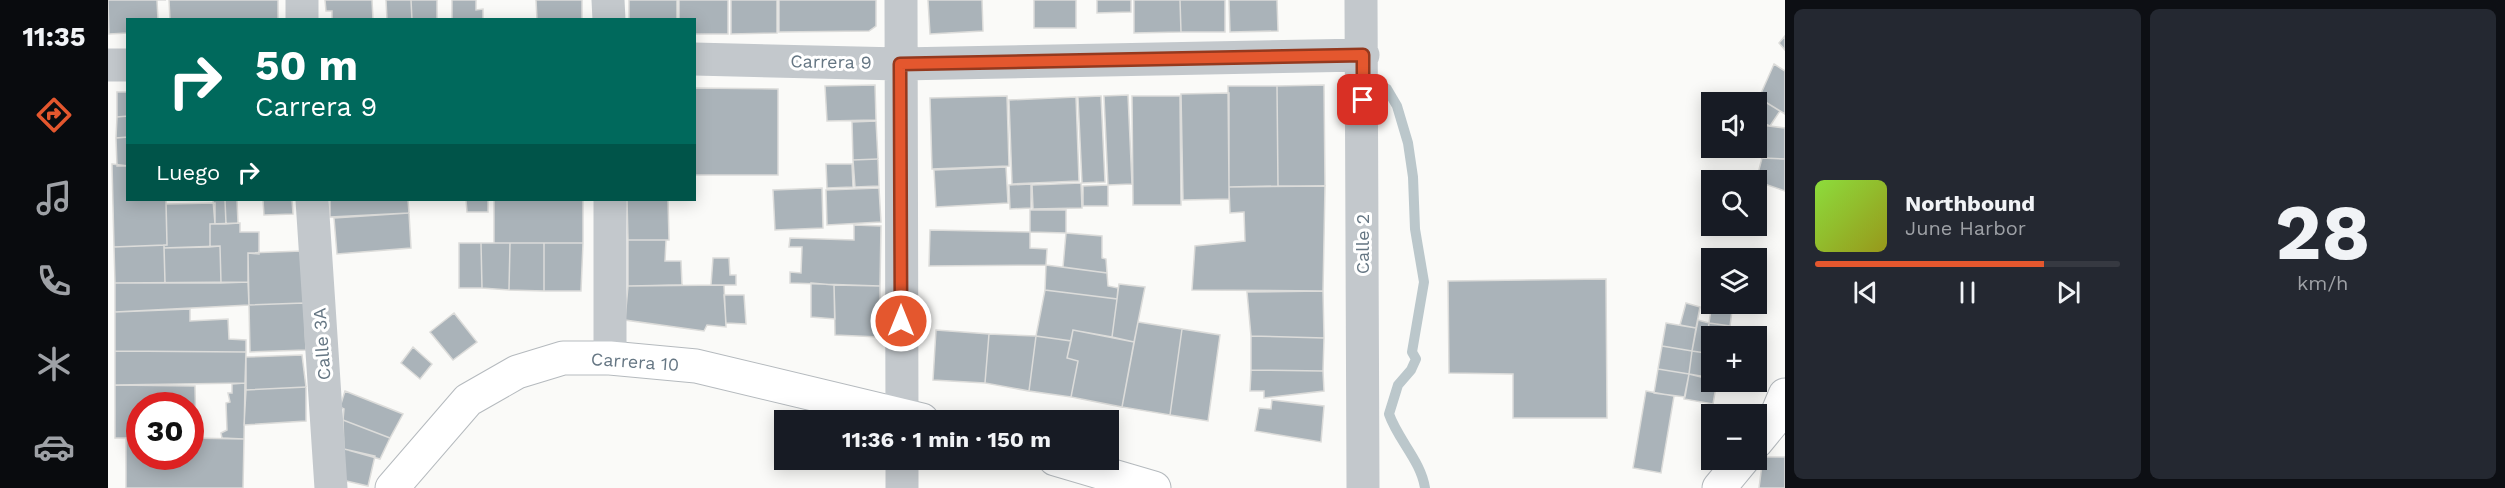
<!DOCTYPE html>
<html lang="es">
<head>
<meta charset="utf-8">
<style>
  :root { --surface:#171b24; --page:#242831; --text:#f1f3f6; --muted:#9ea1a6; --line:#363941; --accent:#e4572e }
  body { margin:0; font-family:"Work Sans",sans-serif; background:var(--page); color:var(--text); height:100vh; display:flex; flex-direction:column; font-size:22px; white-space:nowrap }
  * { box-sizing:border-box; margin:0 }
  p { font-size:20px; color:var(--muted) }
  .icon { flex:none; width:33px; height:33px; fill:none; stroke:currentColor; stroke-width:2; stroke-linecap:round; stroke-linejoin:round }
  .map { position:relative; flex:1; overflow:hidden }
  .details { display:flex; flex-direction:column; gap:9px; padding:9px; background:#0d0f14; width:720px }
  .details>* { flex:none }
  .banner { position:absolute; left:18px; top:18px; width:570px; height:183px; border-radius:0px; box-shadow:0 3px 15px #0003; background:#00695c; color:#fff; overflow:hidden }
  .tools { position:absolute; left:1593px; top:92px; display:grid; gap:12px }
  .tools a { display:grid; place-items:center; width:66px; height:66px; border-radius:0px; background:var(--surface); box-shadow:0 3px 15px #0003; font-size:30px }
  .speed { position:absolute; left:18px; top:392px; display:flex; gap:12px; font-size:30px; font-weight:700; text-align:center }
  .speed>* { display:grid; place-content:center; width:78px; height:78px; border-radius:50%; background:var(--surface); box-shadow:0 3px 15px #0003; line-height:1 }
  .speed .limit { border:9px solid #d22; background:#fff; color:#111 }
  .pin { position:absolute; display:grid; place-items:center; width:51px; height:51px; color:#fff; margin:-26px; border-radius:12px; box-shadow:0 3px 9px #0006 }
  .me { position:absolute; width:66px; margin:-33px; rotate:0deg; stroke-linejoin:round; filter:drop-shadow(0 0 4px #0008) }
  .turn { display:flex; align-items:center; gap:21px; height:126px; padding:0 30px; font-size:27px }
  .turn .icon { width:78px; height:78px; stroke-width:2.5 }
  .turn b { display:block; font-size:42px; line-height:51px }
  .then { display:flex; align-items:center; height:57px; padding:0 30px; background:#0003; gap:12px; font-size:22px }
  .details .card { flex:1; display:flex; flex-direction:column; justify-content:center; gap:9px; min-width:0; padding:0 21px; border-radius:9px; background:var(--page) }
  .details .dial { align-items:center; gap:0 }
  .dial b { font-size:78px; line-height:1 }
  .song { display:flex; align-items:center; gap:18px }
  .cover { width:72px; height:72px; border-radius:9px; background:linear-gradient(135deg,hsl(90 70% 55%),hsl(60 70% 35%)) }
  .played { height:6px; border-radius:3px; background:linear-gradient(90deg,var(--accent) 75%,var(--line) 75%) }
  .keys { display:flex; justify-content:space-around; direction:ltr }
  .details .tiles { flex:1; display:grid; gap:9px; grid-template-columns:repeat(2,1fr) }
  .trip { position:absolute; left:666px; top:410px; width:345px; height:60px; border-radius:0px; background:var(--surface); box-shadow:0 3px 15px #0003; font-weight:700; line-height:60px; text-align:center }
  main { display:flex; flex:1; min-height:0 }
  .menu { display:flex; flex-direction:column; width:108px; justify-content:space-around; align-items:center; background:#090b0e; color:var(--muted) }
  .menu .icon { width:42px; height:42px }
  .menu .selected { color:var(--accent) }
  .menu b { font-size:27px; color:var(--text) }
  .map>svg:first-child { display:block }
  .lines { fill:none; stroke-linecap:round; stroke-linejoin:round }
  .stream { stroke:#bbc7cb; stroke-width:10 }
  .building { fill:#aab3b9; stroke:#dcdcda; stroke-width:1.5 }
  .primary-casing { stroke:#b5babe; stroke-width:35 }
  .minor { stroke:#c3c8cc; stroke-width:33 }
  .primary { stroke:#fff; stroke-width:33 }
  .route-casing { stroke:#94391e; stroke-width:15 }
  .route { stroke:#e4572e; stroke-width:10 }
  .labels { text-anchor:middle; stroke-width:6; stroke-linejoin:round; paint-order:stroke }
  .street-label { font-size:18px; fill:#657683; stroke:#fff }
</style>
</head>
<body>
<main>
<nav class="menu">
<b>11:35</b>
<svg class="icon selected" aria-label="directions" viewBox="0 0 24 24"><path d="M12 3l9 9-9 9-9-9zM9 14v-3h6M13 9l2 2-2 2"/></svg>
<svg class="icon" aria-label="music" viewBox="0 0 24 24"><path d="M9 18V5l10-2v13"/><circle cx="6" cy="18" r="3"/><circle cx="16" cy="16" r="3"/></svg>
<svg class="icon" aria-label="phone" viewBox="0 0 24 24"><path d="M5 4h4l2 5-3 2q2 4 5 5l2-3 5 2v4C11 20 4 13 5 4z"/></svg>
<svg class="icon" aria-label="climate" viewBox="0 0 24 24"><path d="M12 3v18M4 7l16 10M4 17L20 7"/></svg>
<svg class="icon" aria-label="car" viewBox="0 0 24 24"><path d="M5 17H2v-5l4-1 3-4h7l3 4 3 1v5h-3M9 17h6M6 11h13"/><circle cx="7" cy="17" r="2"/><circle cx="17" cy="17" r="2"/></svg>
</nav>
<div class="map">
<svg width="1677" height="488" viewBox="0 0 1677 488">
  <rect width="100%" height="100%" fill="#fafaf8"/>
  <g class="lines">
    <path class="stream" d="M1268,83L1279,89L1289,106L1300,143L1305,177L1307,229L1316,282L1304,352L1308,359L1303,370L1290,385L1281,414C1290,440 1313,461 1317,488"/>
  </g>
  <path class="building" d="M0,0H58H49L50,20H20V33L1,34Z
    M61,0H170V20H62Z
    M217,0H264L265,20H224V11H218Z
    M278,0H303L304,20H279Z
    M303,0H329V20H304Z
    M344,0H368V10L375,9V20H344Z
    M428,0H474V20H429Z
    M521,0H569V20H521Z
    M571,0H620V34H586V20H571Z
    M623,0H669V33L623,34Z
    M671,0H768V26L761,31L671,32Z
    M820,0H874L875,31L822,34Z
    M926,0H968V28H926Z
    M989,0H1023V12L989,13Z
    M1026,0H1072L1073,32L1026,33Z
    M1072,0H1117V32H1073Z
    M1121,0H1169L1170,31L1122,32Z
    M1677,36V50L1671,43Z
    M1666,64L1677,71V114L1651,98Z
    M767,85L768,120L719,121L717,86Z
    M1216,85L1217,186H1170L1169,86Z
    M1120,86H1169L1170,186L1121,187Z
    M586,88L670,89V175H586Z
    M9,92H20V116L9,117Z
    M1121,93V199L1075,200L1073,94Z
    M1020,95L1024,184L1000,185L996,96Z
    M899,96L901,166L824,169L822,98Z
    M993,96L997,182L974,183L970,97Z
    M1024,96H1072L1073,205H1025Z
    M968,97L971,181L904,184L901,100Z
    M1651,98L1672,111L1662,126L1648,120Z
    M20,116V137L8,138L9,117Z
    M768,121L770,159L745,160L744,122Z
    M1653,125L1677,128V159L1654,158L1649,152Z
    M20,137V166H9L8,138Z
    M1654,158L1677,159V191L1648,181Z
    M770,159L771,186L747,187L745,160Z
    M4,164L20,166V200H58L59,245L6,247Z
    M718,164H744L745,187L719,188Z
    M898,167L900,203L828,207L826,170Z
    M973,183L974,208L925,209L924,185Z
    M923,184V208L902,209L901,185Z
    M1000,185V206H975V186Z
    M1217,186L1215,291L1084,290L1087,246L1137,241L1136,212L1122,213L1121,187Z
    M714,188L715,228L667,230L665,190Z
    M771,188L773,222L719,225L718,190Z
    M105,200H117L118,224H107Z
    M117,200H129L130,223L118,224Z
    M155,200H184L185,214L156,215Z
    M222,200H300L301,213L222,217Z
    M358,200H380V212H359Z
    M386,200H475V243H386Z
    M519,200H560L561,240H520Z
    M107,203V224H102V247L56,248V245H59L58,204Z
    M922,210H958V233L922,232Z
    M301,213L303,248L229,254L226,218Z
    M132,223V232H151V254L140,253V282L113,283L112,246L102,247V224Z
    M746,225L773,226L772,286L682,283V272L693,273L694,247H681L682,238L746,240Z
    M822,230L922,232V248L939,249L938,265L821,266Z
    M958,233L994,236V258L998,259L999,273L955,267Z
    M520,240H558L557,261H573L574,285L520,286Z
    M351,243H373L374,288H351Z
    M373,243H402L401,290L374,288Z
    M402,243H436V291L401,290Z
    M436,243H475L473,291H436Z
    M56,245L57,283H7L6,247Z
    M112,246L113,283H57L56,248Z
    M194,251L196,303L141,305L140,253Z
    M605,258H621L622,275H628V285H603Z
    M938,265L999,273L1000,286L1010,288L1009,299L937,290Z
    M1498,279L1499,418H1405V374L1341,373L1340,281Z
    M140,282L141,305L7,312V283Z
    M703,283L726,285L727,319L703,317Z
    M1011,284L1037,287L1026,342L1004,337Z
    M616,285L618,327L599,325L596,331L517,320L520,286Z
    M726,285L772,286V337L727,335Z
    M937,290L1009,299L1004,337L965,330L963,341L928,336Z
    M1215,291L1216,338L1143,336L1139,292Z
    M616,295H636L638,324L618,323Z
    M196,303L198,350L142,352L141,305Z
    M1578,303L1592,307L1588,328L1572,325Z
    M1604,303H1625L1622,326L1601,323Z
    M82,309V321L120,319L121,339L138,340V352L7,351V312Z
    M346,313L369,342L345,360L322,332Z
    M1590,320L1601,323L1597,353L1584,351Z
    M1030,322L1074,329L1062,415L1014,407Z
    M1558,323L1588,328L1584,351L1554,346Z
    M1601,323L1622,326L1620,336H1604V354L1597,353Z
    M1074,329L1112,335L1100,421L1062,415Z
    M828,330L881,334L877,383L825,380Z
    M965,330L1026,342L1014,407L963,397L970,361L959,358Z
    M881,334L928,336L921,391L877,383Z
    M928,336L963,341L959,358L970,361L963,397L921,391Z
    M1143,336L1216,338L1215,371L1143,370Z
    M1554,346L1584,351L1581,374L1550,369Z
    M305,347L324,364L312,379L293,363Z
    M7,351L138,352L137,383L7,385Z
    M1584,351L1604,354V378L1581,374Z
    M194,355L198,387L138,390V357Z
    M1550,369L1581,374L1577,397L1546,393Z
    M1143,370L1215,371L1216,391L1156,398V391H1142Z
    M1581,374L1609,381L1605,404L1576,399Z
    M137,383L136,439L114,438L113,433L119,430L118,403L122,402L120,393H124V384Z
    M7,385L87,386L88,438H82V405H32V438H7Z
    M198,387V421L136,425L138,390Z
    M237,391L295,414L282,438L235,420L236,409L232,407Z
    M1538,391L1566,396L1553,473L1525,468Z
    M1164,400L1216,406L1213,442L1147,431L1151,408L1163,409Z
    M235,420L282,438L272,459L236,449Z
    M18,438H32V456H82V438L136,439L135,488H18Z
    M236,449L267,456L260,486L234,480Z
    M1655,457H1677V488H1651Z"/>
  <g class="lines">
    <g class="primary-casing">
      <path id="primary" d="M1648,442L1667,419L1677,395
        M947,459L1046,488
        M284,488L360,400L409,372L455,358H502L588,366L814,420
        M1611,488L1635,459"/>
    </g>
    <path class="minor" d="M194,0V20
      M500,0L501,20
      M793,0L794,420
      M1253,0L1255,488
      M586,59L792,64L1255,55
      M0,65H20
      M204,200L223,488
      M502,200V358
      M794,459V488"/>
    <use href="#primary" class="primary"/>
  </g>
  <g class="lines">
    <g class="route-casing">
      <path id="route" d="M793,321L792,64L1255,55V100"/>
    </g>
    <use href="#route" class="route"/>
  </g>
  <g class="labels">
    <g class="street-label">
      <text transform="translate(723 62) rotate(1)" y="6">Carrera 9</text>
      <text transform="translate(1255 244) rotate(-90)" y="6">Calle 2</text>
      <text transform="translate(214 344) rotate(-94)" y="6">Calle 3A</text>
      <text transform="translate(527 362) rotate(4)" y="6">Carrera 10</text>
    </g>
  </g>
</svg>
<div class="tools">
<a><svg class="icon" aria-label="sound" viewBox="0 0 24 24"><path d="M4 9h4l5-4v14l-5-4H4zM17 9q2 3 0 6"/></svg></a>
<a><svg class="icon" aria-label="search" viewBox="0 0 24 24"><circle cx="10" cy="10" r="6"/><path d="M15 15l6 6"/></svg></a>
<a><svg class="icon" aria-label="layers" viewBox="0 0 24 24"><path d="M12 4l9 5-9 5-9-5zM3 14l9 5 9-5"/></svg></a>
<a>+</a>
<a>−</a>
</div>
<div class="speed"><div class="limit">30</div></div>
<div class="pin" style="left:1255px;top:100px;background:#d93025"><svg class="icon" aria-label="arrive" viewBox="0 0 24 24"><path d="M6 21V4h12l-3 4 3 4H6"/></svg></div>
<svg class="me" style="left:793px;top:321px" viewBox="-20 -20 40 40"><circle r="17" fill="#e4572e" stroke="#fff" stroke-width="3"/><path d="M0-11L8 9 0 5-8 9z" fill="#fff"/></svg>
<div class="trip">11:36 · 1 min · 150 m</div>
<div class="banner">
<div class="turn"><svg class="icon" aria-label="right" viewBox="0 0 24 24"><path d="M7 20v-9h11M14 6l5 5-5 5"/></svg><div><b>50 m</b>Carrera 9</div></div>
<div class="then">Luego<svg class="icon" aria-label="right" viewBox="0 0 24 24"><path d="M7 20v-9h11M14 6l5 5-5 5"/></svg></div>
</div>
</div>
<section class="details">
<div class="tiles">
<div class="card">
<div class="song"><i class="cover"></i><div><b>Northbound</b><p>June Harbor</p></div></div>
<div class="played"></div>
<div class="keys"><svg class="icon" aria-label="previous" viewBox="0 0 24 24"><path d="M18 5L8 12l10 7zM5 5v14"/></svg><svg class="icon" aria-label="pause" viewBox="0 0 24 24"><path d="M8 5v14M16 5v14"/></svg><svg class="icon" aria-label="next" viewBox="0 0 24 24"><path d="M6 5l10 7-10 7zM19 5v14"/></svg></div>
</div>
<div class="card dial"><b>28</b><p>km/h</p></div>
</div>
</section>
</main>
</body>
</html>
